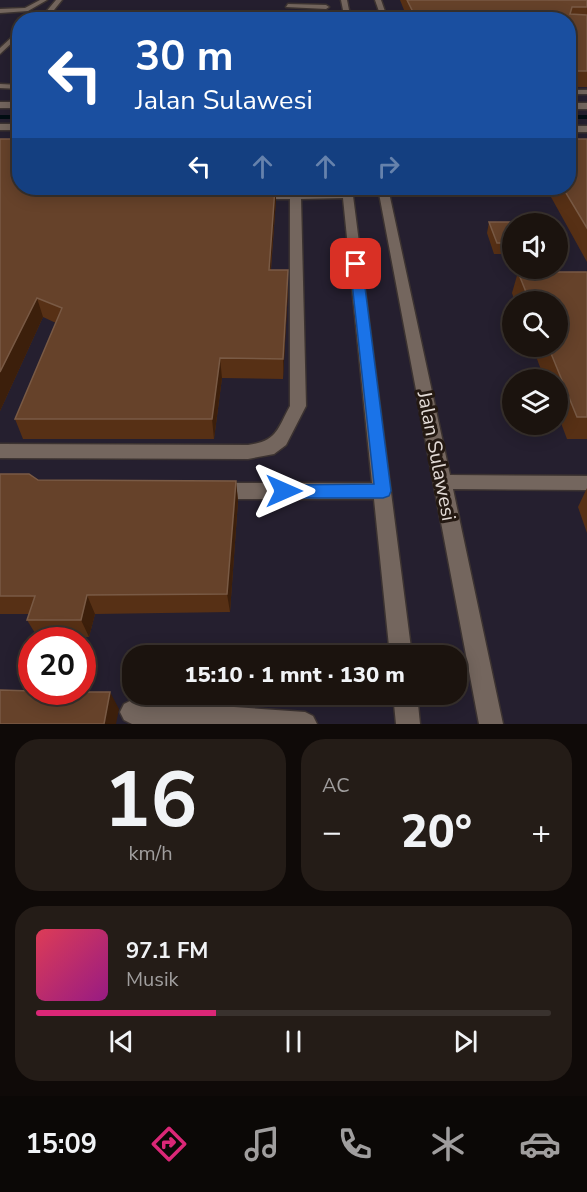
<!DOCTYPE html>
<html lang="id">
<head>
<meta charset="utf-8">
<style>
  :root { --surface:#1b130e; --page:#241c17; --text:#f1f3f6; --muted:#a09e9e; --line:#39322e; --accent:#db2777 }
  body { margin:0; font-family:"Nunito Sans",sans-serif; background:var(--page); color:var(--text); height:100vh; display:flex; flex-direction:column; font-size:22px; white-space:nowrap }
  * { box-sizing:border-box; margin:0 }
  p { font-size:20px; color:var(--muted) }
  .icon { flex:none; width:33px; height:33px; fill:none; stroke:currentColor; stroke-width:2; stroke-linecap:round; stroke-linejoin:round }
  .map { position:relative; height:724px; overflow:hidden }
  .details { display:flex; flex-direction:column; gap:15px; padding:15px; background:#0f0a08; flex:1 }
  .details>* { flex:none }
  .banner { position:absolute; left:12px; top:12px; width:564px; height:183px; border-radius:24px; box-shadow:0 3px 15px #0003,0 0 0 2px var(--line); background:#1a4fa0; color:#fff; overflow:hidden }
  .buttons { position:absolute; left:502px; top:213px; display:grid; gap:12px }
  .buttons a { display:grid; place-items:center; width:66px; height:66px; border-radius:50%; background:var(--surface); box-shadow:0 3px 15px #0003,0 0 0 2px var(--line); font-size:30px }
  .speed { position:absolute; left:18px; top:627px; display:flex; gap:12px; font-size:30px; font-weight:700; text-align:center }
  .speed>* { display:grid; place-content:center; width:78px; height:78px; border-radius:50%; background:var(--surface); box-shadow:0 3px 15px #0003,0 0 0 2px var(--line); line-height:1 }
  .speed .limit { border:9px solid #d22; background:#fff; color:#111 }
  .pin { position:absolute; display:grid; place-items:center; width:51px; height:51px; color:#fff; margin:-26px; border-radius:12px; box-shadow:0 3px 9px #0006 }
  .me { position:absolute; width:66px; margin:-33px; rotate:90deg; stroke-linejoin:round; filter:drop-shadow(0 0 4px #0008) }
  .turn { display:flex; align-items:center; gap:21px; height:126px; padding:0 24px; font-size:27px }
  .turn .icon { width:78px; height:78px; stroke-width:2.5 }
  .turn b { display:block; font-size:42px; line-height:51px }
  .lanes { display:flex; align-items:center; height:57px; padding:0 24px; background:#0003; justify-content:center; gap:30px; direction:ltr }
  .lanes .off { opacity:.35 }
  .big { font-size:45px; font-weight:800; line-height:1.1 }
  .details .tile { flex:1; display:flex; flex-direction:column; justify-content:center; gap:9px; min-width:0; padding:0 21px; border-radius:24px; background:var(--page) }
  .details .dial { align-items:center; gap:0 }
  .dial b { font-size:78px; line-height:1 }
  .song { display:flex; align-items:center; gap:18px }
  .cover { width:72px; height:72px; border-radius:9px; background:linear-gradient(135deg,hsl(350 70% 55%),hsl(310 70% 35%)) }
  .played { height:6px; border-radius:3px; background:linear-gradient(90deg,var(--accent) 35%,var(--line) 35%) }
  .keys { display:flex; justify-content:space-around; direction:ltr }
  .heat { display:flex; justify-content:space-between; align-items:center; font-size:33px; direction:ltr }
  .details .tiles { flex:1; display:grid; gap:15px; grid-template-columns:1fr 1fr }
  .tile:last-child { grid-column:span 2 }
  .trip { position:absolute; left:122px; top:645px; width:345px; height:60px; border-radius:24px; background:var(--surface); box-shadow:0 3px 15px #0003,0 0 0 2px var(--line); font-weight:800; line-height:60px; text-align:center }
  .menu { display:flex; height:96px; justify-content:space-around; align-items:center; background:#0b0806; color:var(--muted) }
  .menu .icon { width:42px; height:42px }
  .menu .selected { color:var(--accent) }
  .menu b { font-size:27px; color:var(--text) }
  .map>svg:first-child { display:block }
  .industrial { fill:#251f2f; fill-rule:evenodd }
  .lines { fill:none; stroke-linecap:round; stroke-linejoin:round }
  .stream { stroke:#020e14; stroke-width:4 }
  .minor-casing { stroke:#3c3331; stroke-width:3 }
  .minor { fill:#74665e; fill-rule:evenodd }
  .wall { fill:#573015 }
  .shaded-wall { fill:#3c1f0b }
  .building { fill:#66422a; stroke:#795a45; stroke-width:1.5 }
  .route { fill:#1a73e8; stroke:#114b97; stroke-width:1.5 }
  .labels { text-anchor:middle; stroke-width:6; stroke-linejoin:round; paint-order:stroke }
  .street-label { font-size:20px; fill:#e3dbd7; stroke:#241912 }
</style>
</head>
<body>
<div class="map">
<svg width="587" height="724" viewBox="0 0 587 724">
  <rect width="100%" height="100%" fill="#241912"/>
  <path class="industrial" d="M0,0H587V724H0ZM20,20H568V188H20ZM513,224H558V268H513ZM513,302H558V346H513ZM513,380H558V424H513ZM32,640H82V692H32ZM132,656H456V694H132Z"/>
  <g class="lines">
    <path class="stream" d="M0,117H20
      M568,117H587"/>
    <g class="minor-casing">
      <path id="minor" d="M40,0H47L28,11L0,13V9L25,8Z
        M56,0H62L46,20H39Z
        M341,0H347L351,20H345Z
        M375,0H381L388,20H382Z
        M288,4L326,5L329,7L326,9L286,7Z
        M13,36L18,37L0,54V48Z
        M0,84L20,85V89L0,88Z
        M568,90H587V94H568Z
        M0,102H20V108H0Z
        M568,103H587V109H568Z
        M0,124H20V130H0Z
        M568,126H587V132H568Z
        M290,188H300V192H342V188H352L412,656H390L374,499H218L212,496L209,491L212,486L218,483H372L343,198L301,199L306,406L286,445L274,454L248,459L0,458V444L248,445C277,441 277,430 290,406V199H258L253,196L258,193L290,192Z
        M378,188H388L450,475L587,476V490L453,489L503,724H479Z
        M393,694H417L420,724H396Z
        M132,700L305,712L313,716L317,724H132L124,720L120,712L124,704Z"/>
    </g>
    <use href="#minor" class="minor"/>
  </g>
  <path class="wall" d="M400,0H587V87H568V20H408Z
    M0,139L20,188H277V190H276V200L271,270L288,290L283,379L222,378L214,439H23L15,419L56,323L43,317L0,411Z
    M571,139H587V262L546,188H568Z
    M489,222L513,224V254H494L487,233Z
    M518,272H587V439H567L558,415V380H545L532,346H558V302H515L512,293Z
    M0,474L38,480L236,481L238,501L230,612L95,614L89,637L38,638L27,620L29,614H0Z
    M587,488V533L578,507Z"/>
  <path class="shaded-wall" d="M275,188L276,200L269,289V270Z
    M288,270V290L283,379V359Z
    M37,298L43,317L0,411V372Z
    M220,358L222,378L214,439L212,419Z
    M236,481L238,501L230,612L227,594Z
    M87,595L95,614L89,637L81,620Z
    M110,692L119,709L116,724H104Z"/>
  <path class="building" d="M407,0H587V7H572L570,14L587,15V71H568V20H417Z
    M568,135L571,139H587V228L563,188H568Z
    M0,139H20V188H275L269,270H288L283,359L220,358L212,419H15L62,308L37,298L0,372Z
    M489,222H532L533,224H513V243H497Z
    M518,272H587V417H577L548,346H558V302H530Z
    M0,474H29L38,480L236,481L227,594L87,595L81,620H27L35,596H0Z
    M0,690L32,691V692H110L104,724H0Z"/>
  <path class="route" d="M356,260L362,264L391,491L389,496L383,498H284L278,496L276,491L278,487L284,485L374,484L350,264Z"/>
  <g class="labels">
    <g class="street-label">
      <text transform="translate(437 456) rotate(79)" y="7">Jalan Sulawesi</text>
    </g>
  </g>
</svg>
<div class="buttons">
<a><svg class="icon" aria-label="sound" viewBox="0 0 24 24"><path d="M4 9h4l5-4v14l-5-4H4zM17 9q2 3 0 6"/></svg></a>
<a><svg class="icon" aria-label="search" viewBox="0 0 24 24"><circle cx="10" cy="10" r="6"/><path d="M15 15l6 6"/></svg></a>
<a><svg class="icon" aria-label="layers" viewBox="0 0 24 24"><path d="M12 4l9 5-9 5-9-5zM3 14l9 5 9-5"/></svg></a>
</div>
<div class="speed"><div class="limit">20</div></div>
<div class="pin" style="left:356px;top:264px;background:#d93025"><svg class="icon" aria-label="arrive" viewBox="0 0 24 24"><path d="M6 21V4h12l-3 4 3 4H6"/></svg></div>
<svg class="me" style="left:284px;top:491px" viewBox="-20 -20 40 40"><path d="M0-17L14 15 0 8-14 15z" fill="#1a73e8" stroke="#fff" stroke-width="4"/></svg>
<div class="trip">15:10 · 1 mnt · 130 m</div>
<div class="banner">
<div class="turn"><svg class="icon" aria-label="left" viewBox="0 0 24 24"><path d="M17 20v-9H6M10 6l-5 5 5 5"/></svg><div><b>30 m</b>Jalan Sulawesi</div></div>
<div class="lanes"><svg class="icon" aria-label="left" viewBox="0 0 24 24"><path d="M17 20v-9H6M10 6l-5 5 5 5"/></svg><svg class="icon off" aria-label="ahead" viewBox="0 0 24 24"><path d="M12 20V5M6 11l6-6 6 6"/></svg><svg class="icon off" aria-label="ahead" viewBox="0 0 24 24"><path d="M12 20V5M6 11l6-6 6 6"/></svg><svg class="icon off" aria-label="right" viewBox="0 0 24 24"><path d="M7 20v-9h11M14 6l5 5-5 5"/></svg></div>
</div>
</div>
<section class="details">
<div class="tiles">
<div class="tile dial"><b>16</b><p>km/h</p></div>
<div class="tile"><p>AC</p>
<div class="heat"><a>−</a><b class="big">20°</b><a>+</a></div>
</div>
<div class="tile">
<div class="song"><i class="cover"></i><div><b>97.1 FM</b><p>Musik</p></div></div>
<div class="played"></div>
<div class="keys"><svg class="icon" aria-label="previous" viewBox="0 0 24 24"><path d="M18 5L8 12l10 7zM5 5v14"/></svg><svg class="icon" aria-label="pause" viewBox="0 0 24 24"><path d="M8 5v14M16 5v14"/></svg><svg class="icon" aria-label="next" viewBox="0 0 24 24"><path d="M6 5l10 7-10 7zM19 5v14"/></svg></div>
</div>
</div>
</section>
<nav class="menu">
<b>15:09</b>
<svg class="icon selected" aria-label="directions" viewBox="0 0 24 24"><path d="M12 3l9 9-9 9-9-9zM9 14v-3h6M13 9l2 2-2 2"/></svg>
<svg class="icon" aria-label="music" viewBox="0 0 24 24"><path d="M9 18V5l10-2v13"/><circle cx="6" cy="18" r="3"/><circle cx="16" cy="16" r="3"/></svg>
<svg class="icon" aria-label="phone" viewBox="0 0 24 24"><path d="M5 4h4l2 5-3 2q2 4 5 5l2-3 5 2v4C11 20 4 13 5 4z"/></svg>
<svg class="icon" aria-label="climate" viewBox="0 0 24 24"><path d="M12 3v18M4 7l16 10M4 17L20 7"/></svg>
<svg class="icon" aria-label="car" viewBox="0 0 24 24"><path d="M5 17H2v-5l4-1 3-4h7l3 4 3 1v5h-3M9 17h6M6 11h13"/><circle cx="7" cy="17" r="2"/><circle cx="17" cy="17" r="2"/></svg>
</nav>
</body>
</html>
